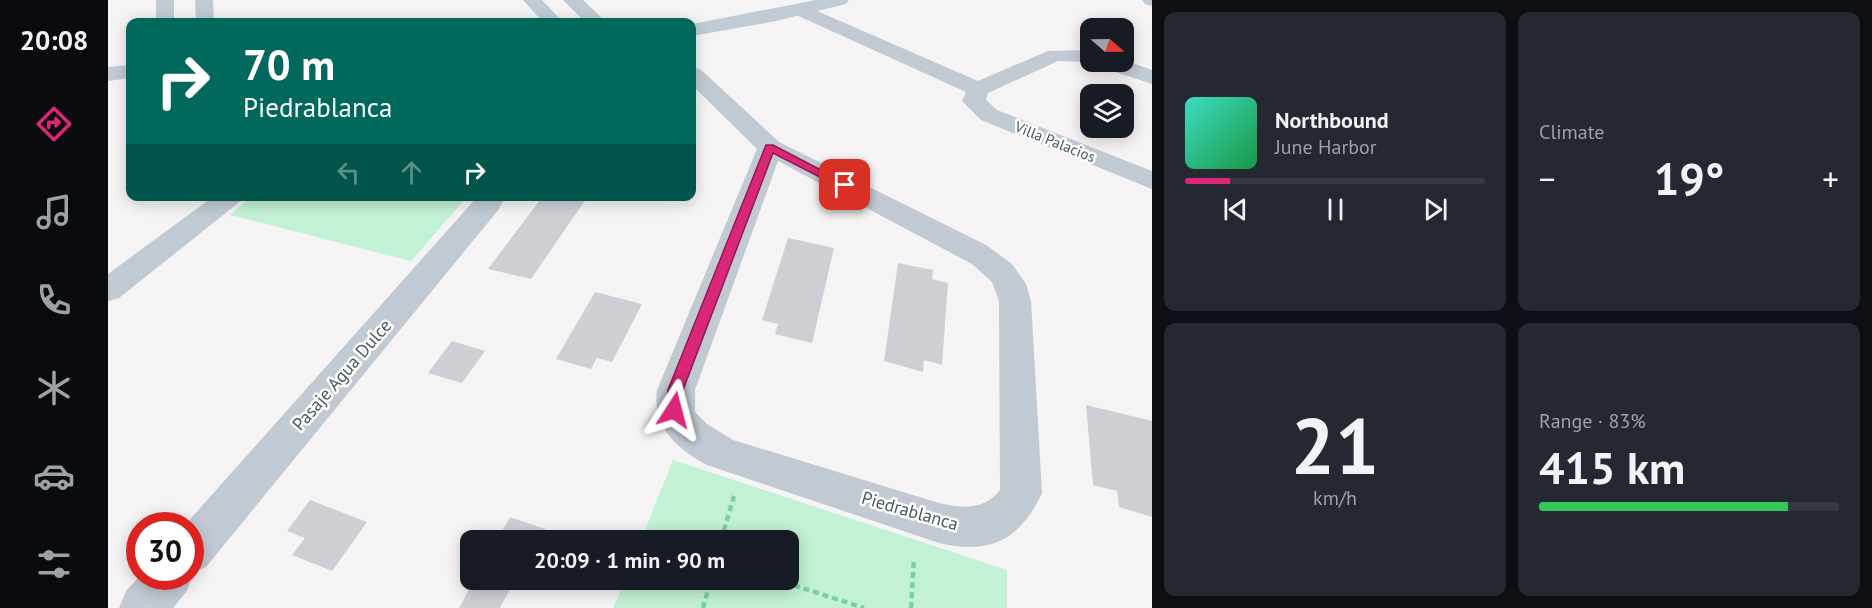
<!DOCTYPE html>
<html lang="en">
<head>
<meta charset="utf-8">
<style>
  :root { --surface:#171b24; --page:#242831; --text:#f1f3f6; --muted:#9ea1a6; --line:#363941; --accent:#db2777 }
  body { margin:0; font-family:"PT Sans",sans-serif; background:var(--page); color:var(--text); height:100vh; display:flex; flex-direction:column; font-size:22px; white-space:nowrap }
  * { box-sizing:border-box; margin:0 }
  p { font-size:20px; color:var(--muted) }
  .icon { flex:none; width:33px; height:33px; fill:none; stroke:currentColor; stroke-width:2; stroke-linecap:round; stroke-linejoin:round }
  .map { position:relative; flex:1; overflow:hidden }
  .drawer { display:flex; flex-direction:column; gap:12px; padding:12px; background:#0d0f14; width:720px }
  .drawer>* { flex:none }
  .top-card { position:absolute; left:18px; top:18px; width:570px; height:183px; border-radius:12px; box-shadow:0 3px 15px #0003; background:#00695c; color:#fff; overflow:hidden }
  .needle { width:39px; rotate:110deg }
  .tools { position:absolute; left:972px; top:18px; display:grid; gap:12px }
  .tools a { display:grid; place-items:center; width:54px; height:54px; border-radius:12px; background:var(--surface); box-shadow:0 3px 15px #0003; font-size:30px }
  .speed { position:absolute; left:18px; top:512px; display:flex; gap:12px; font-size:30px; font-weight:700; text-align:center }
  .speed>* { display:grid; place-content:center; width:78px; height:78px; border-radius:50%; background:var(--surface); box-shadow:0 3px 15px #0003; line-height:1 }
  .speed .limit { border:9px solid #d22; background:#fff; color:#111 }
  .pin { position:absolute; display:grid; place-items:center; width:51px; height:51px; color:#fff; margin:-26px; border-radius:12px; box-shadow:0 3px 9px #0006 }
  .me { position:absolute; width:66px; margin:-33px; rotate:9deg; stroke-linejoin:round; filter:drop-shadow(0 0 4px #0008) }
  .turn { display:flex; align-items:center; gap:21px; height:126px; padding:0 18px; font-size:27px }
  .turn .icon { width:78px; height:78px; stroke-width:2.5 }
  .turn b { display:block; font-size:42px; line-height:51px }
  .lanes { display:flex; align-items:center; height:57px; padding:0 18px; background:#0003; justify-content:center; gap:30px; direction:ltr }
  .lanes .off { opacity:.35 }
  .big { font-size:45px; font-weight:800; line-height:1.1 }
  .drawer .tile { flex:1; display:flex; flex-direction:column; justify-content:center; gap:9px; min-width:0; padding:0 21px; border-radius:12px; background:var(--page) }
  .drawer .dial { align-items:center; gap:0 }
  .dial b { font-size:78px; line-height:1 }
  .song { display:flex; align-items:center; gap:18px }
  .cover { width:72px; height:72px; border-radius:9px; background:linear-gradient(135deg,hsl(170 70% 55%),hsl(140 70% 35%)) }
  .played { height:6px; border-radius:3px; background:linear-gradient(90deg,var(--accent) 15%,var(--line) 15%) }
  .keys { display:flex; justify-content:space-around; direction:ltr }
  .heat { display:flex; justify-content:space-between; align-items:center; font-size:33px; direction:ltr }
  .charge { height:9px; border-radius:4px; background:linear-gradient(90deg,#34c759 83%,var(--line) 0) }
  .drawer .tiles { flex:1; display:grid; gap:12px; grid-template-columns:repeat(2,1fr) }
  .trip { position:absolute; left:352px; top:530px; width:339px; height:60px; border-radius:12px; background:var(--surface); box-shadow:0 3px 15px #0003; font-weight:800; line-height:60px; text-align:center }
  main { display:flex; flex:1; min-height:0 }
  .tab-bar { display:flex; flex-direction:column; width:108px; justify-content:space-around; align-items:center; background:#090b0e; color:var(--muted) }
  .tab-bar .icon { width:42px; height:42px }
  .tab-bar .current { color:var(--accent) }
  .tab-bar b { font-size:27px; color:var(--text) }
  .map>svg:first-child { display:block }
  .green { fill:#c3f1d5 }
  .building { fill:#cdcfd5 }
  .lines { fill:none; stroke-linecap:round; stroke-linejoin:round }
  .path { stroke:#7ad0a6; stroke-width:4.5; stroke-dasharray:6 4; stroke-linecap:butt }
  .street { fill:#c1cad2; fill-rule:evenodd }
  .secondary { fill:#c1cbd6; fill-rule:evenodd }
  .route { fill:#db2777; stroke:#8e194d; stroke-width:1.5 }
  .labels { text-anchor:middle; stroke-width:5; stroke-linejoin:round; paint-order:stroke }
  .far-street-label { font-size:15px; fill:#4a5661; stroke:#fff }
  .street-label { font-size:18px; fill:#4a5661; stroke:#fff }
</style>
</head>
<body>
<main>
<nav class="tab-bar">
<b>20:08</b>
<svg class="icon current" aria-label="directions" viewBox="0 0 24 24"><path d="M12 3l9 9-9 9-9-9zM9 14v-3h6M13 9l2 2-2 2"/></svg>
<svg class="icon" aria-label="music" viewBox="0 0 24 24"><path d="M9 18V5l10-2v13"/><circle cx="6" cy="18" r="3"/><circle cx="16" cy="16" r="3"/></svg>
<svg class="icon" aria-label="phone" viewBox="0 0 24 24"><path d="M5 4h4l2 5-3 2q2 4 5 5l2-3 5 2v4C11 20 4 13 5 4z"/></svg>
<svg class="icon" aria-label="climate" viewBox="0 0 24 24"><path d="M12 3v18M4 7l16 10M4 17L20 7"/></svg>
<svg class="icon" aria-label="car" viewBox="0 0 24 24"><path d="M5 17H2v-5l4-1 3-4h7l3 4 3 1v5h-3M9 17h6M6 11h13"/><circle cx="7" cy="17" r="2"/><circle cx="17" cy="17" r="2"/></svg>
<svg class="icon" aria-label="filters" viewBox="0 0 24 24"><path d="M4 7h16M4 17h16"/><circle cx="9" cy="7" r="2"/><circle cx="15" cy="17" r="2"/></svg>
</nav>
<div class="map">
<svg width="1044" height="608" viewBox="0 0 1044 608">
  <rect width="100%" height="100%" fill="#f5f3f3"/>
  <path class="green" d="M154,197V196L359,197L303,261L122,215L137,202Z
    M565,460L899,570V608H505L517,579H681V540H533Z"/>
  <path class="building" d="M435,196H480L423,279L380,269Z
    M680,238L726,248L704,343L667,334L670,324L654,320Z
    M790,263L825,270L824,279L840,283L834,365L816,360L815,372L776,361Z
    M487,292L534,304L504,362L489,358L483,369L448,359Z
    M344,341L377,351L354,383L320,373Z
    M978,405L1044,421V517L1011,507L1009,491L985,485Z
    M202,500L259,522L224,571L184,555L197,538L179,531Z
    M402,517L443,531L439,540H389Z
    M367,579H407L392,608H351Z"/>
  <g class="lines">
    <path class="path" d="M613,540L626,496
      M667,579L756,608
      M595,608L603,579
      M803,608L806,558"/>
    <path class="street" d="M48,0H66V22H48Z
      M87,0H105L106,22H88Z
      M415,0H434L455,22H435Z
      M455,0H475L498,22H477Z
      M693,4L870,81L940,51L982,50V62H985H982L950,61L880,93L878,100L889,110L1044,171V189L873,120L854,101L858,92L686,14L684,10Z
      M1016,60L1044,70V84L992,67L989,62Z
      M584,67L592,69L602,78L671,142L878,245L904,264L918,284L923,301L934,493C912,540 882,555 831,543L599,465C569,449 544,427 549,390L649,149L584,85ZM670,161L864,264L884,282L891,301L892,490C876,511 854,508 831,503L625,440L599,424L587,412V390Z
      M106,196H139L11,298L0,301V274Z
      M370,196H398L391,209L98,567L84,573L85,576L78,592L65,608H11L18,591L32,576H82V525H77Z"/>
    <path class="secondary" d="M708,0H741L738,4L668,21L584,36V24Z
      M1034,0H1044V6L1037,4Z
      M22,65V78L0,81V67Z"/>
  </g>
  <path class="route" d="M658,145H665L742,185L733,188L665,153L575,390L572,415H561L558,410L560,390Z"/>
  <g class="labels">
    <g class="far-street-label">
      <text transform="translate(947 142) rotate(22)" y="5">Villa Palacios</text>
    </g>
    <g class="street-label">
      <text transform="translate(234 375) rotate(-49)" y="6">Pasaje Agua Dulce</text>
      <text transform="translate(802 511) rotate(16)" y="6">Piedrablanca</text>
    </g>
  </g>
</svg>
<div class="tools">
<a><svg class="needle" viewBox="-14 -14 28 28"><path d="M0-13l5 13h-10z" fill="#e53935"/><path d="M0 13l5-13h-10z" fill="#9ea1a6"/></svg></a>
<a><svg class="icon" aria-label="layers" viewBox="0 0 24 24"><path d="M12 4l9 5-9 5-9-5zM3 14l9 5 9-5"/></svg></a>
</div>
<div class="speed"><div class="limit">30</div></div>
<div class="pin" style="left:737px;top:185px;background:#d93025"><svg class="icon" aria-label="arrive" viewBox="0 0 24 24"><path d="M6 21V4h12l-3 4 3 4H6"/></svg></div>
<svg class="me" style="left:566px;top:410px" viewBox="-20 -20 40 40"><path d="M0-17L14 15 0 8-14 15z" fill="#db2777" stroke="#fff" stroke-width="4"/></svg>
<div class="trip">20:09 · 1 min · 90 m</div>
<div class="top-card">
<div class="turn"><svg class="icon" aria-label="right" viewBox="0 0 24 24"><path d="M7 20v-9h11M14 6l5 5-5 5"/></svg><div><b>70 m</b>Piedrablanca</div></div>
<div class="lanes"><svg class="icon off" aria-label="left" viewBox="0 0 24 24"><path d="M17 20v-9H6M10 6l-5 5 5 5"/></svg><svg class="icon off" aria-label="ahead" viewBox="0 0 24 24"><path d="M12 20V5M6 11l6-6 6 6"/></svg><svg class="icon" aria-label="right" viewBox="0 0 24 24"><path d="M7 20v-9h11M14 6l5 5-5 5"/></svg></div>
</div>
</div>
<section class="drawer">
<div class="tiles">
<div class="tile">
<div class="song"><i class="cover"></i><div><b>Northbound</b><p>June Harbor</p></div></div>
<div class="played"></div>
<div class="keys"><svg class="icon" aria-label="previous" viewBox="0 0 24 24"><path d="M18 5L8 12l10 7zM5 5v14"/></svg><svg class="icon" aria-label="pause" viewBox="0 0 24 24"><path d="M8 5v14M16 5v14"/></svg><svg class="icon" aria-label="next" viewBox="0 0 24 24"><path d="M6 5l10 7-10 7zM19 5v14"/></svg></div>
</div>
<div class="tile"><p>Climate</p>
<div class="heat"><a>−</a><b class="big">19°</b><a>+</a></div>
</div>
<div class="tile dial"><b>21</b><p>km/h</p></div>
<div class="tile"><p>Range · 83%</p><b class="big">415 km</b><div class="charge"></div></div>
</div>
</section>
</main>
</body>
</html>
